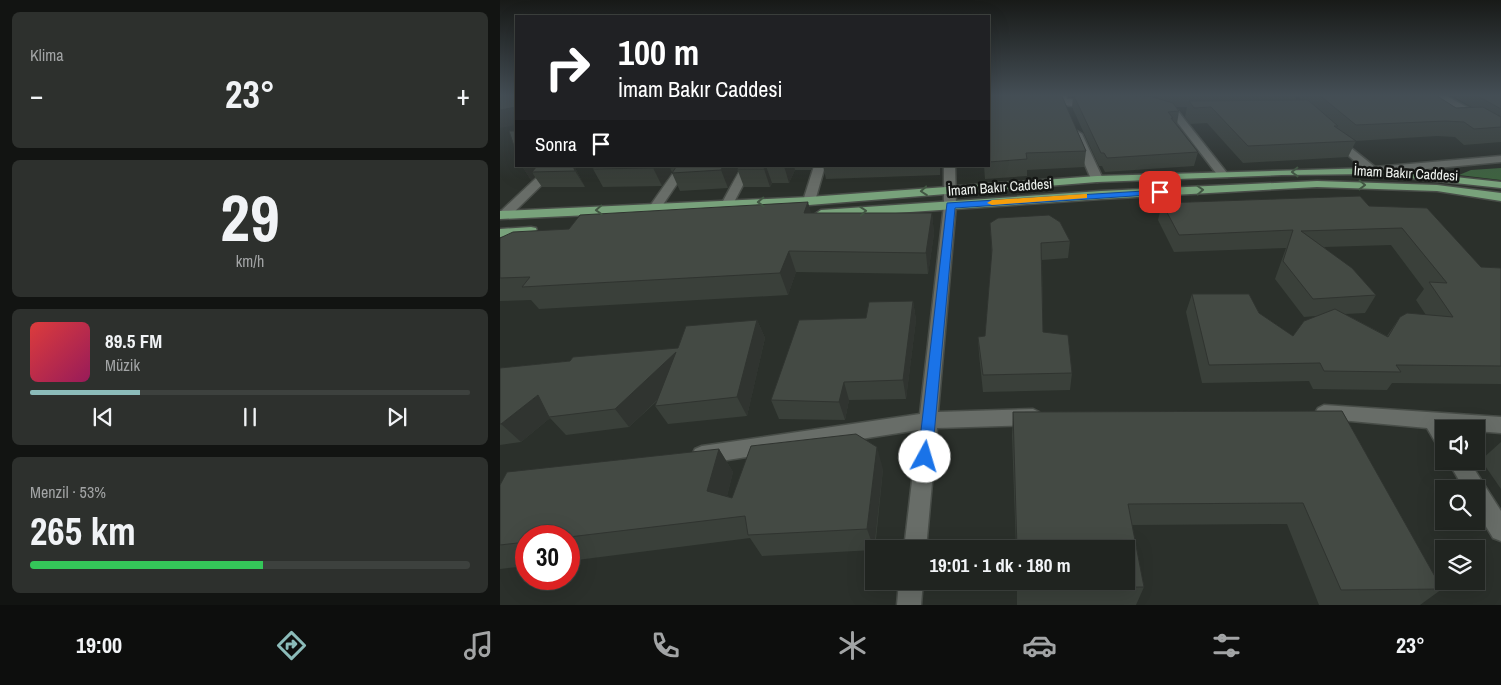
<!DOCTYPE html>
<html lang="tr">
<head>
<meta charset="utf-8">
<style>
  :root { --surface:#202420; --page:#2d302d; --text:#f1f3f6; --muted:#a2a4a5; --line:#3d413e; --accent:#8bbbb9 }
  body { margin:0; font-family:"Archivo Narrow",sans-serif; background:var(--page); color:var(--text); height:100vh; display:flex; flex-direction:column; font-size:19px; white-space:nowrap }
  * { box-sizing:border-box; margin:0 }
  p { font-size:16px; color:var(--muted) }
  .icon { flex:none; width:28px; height:28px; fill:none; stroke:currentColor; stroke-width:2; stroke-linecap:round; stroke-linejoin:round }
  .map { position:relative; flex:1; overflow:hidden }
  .sheet { display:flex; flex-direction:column; gap:12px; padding:12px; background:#121412; width:500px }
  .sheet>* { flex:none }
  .guide { position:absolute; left:15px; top:15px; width:475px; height:152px; border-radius:0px; box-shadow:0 5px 20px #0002,0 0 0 1px var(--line); background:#202124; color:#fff; overflow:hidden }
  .buttons { position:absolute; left:935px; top:420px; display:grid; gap:10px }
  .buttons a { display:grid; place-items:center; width:50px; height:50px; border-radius:0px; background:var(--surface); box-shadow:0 5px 20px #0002,0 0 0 1px var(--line); font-size:25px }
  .speed { position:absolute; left:15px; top:525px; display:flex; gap:10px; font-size:25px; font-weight:700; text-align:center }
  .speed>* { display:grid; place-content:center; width:65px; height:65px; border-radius:50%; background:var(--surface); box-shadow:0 5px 20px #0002,0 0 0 1px var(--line); line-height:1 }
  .speed .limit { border:8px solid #d22; background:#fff; color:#111 }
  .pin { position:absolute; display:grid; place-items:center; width:42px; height:42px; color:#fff; margin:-21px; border-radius:10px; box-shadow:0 2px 8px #0006 }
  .me { position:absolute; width:55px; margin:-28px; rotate:6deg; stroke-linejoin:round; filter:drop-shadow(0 0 4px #0008) }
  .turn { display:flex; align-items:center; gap:18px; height:105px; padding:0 20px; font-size:22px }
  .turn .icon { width:65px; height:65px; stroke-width:2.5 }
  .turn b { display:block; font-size:35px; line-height:42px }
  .then { display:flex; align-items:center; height:48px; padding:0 20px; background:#0003; gap:10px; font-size:19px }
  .big { font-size:38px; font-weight:800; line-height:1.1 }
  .sheet .card { flex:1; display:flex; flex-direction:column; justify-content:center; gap:8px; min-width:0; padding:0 18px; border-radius:8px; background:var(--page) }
  .sheet .dial { align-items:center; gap:0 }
  .dial b { font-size:65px; line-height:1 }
  .song { display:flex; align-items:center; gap:15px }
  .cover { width:60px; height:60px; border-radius:8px; background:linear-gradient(135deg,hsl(0 70% 55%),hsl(330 70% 35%)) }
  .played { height:5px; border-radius:2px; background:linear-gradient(90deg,var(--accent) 25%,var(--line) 25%) }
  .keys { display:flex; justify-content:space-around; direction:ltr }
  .heat { display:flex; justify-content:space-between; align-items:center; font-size:28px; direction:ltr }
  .charge { height:8px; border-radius:4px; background:linear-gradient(90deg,#34c759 53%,var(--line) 0) }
  .trip { position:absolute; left:365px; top:540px; width:270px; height:50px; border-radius:0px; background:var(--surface); box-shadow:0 5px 20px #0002,0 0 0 1px var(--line); font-weight:800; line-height:50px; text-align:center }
  .tab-bar { display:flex; height:80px; justify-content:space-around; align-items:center; background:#0d0e0d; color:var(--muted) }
  .tab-bar .icon { width:35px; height:35px }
  .tab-bar .selected { color:var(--accent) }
  .tab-bar b { font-size:22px; color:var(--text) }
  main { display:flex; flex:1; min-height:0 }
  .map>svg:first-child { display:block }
  .green { fill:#3e6240 }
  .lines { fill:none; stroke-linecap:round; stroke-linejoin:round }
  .minor-casing { stroke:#484d48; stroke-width:3 }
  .major-casing { stroke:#484d48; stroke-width:3 }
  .minor { fill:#686d68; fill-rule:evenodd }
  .major { fill:#78a27b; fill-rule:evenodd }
  .wall { fill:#3a403a; fill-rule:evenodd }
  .shaded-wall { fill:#303430 }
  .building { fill:#444a44; stroke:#303430 }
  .oneway { stroke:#425643 }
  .route { fill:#1a73e8; stroke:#114b97 }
  .slow { fill:#f59e0b }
  .labels { text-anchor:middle; stroke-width:5; stroke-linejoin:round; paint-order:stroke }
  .street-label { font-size:14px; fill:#eff3ef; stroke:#151715 }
</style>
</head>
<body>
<main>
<section class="sheet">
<div class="card"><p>Klima</p>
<div class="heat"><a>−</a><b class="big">23°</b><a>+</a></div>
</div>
<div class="card dial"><b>29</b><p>km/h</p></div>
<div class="card">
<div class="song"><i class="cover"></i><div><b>89.5 FM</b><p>Müzik</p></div></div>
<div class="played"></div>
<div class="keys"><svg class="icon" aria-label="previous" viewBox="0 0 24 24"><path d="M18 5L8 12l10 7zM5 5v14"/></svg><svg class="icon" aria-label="pause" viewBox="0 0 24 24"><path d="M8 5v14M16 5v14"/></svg><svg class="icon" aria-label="next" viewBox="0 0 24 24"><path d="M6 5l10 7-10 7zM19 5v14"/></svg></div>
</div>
<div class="card"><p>Menzil · 53%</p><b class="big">265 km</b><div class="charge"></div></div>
</section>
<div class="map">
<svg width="1001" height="605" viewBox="0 0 1001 605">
  <rect width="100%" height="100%" fill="#2b302b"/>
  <path class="green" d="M1001,168V180L959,175L971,170Z"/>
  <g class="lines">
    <g class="minor-casing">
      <path id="minor" d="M558,94H566L567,99L591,100L596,103C589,108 565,107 558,102Z
        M932,94H943L1001,126V133Z
        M671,110H677L727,173V177H719L671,114Z
        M577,131L582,134L603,179L601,181L597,182L591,179L572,134Z
        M836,136L875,167L1001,156V162L872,174L868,173L832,141L831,139Z
        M49,166H61L8,218H0V212Z
        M178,166H189L160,209H152L150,206Z
        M242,166H253L232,206H224L222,203Z
        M314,166H325L315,201L309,205L303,201Z
        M444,166H455L456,205L438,412L533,409L539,412L542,417L539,422L533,425L437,428L426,549H404L418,430L202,464L195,461L192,455L195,449L202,446L420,414L444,205Z
        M824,405L1001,417V433L976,431V429H944V447L937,445L927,428L818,418L815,413L818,408Z
        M948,461H969L1001,511V541L993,538L976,510V489H964Z
        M399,581H423L421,605H397Z"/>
    </g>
    <g class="major-casing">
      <path id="major" d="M872,168L1001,182V188L872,174L782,175L597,182L309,205L0,219V211L309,197L597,176Z
        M817,181L937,185L1001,193V201L937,191L817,187L601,199L321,218L315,214L321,210L601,191Z
        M31,227L36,228L37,231L36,234L0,237V229Z"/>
    </g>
    <use href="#minor" class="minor"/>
    <use href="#major" class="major"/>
  </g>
  <path class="wall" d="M489,94H561L586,151L584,167L527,170V176L485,179L484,166H489Z
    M567,94H934L956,108L972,107L956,98L958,94H1001V142L964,145L955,137L937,136L855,141H856L848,157L743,163L707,123L690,124L685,117L687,107H676L679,111L677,124L698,152L694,166L605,172L602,166H599L572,107L573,97H569ZM797,95L803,101H795Z
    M22,166H74L85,187H42L35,177L31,180Z
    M93,166H313L311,170H295L289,183H272L270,187H244L238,171L228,188L180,191L172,173V172L162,186L103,187L93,169Z
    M323,166H440V175L326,179Z
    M662,203L869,206L981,267L1001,268V384L892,383L887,390L813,389L809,381L702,383L686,312L692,294L759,313L793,336L816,316L804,317L775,279L786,248L674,252L658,220ZM891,245L924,289L916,300L926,315L900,317L887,336L845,314L865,313L876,295L824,247Z
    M311,213H432L434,234L428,274L296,272L288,295L39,309L31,300L0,301V238Z
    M490,223L570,241L568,258L542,260L543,332L572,373L570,390L483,392L479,354L478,337L485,336L492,257Z
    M413,301L416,320L406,399L349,400L345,420L279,419L271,400L366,318Z
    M257,320L265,338L247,416L168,424L155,406L157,401L129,427L66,435L50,418L21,442L0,445V368L70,361L178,348Z
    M842,411L942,589L920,605H819L787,524L632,525L644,587L636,605H517V581H626V549H516L512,436L513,412Z
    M1001,442V489L981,460Z
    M219,449L233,472L227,496L232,498L383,469L375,549H374V550L262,556L250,538L69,561V536H26V566L0,569V485Z"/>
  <path class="shaded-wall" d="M16,107V125L0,128V110Z
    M22,166H46L32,172L35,177L31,180Z
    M73,166H74L85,187L75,171Z
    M154,166H176L170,168L172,172L162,186L153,168Z
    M223,166H241L237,169L238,171L228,188L221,170Z
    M266,166L272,183L270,187L264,169Z
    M284,166H294L295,170L289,183Z
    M308,202L314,223L304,213Z
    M432,213L434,234L428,274L426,253Z
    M289,251L296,272L288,295L280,273Z
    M413,301L416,320L406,399L403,380Z
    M257,320L265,338L247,416L237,397Z
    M176,352L187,371L129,427L115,409Z
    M344,382L349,400L345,420L339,402Z
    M38,395L50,418L21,442L1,424Z
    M377,447L383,469L374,549L367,529Z
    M219,449L233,472L223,512L207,491Z"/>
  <path class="building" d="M0,94H16V107L0,110Z
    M489,94V95L561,94L586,151L526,153L527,159L489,162Z
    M573,94L650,96L673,103L679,111L668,112L673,118H671L698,152L607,158L604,153H601Z
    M818,94H934L956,108L983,107L1001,117V127L974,129L964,122L945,121L856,125Z
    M974,94H1001V109Z
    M808,100L838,126H834L856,141L748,146L711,107L694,108L689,101Z
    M9,131H16V152Z
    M37,166H73L75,171L32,172Z
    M93,166H154L153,168L93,169Z
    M171,166H223L221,170L172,173L176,167L170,168Z
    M239,166H266L264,169H237Z
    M860,196L869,206L927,208L981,267L1001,268V366L896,365L901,372L824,371L820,363L709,365L692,294H749L759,313L793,336L804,321L835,309L888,337L900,317L907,313L953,317L929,282L947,283L902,228L801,231L852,268L876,295L813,299L783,261L793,230L679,235L662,203Z
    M308,202L304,213H432L426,253L289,251L280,273L22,287L30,277L0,278V238L13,232L69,229L80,215Z
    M549,215L560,222L570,241L541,243L543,332L568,335L572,373L483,375L478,337L485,336L492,250L490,223L498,218Z
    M413,301L403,380L344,382L339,402L271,400L299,320L366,318L369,302Z
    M257,320L237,397L155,406L176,352L115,409L49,417L38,395L1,424H0V368L70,361L73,357L178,348L186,326Z
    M842,411L942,589L841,590L803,503L628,504L644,587L518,588V581H626V549H517L513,412Z
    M356,434L377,447L367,529L248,535L245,516L69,537V536H26V542L0,545V485L7,472L219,449L207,491L232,498L251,446Z"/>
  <defs><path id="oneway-chevron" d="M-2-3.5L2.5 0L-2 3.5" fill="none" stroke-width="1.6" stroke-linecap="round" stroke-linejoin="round" transform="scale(1.25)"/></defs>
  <g class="oneway">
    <use href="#oneway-chevron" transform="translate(795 172) rotate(179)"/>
    <use href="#oneway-chevron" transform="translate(862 185) rotate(1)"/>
    <use href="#oneway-chevron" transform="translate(700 190) rotate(-3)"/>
    <use href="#oneway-chevron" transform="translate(424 191) rotate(175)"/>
    <use href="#oneway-chevron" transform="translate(261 202) rotate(178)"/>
    <use href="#oneway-chevron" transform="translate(99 210) rotate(177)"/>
    <use href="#oneway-chevron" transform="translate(363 211) rotate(-4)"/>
  </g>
  <linearGradient id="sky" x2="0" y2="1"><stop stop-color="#181a18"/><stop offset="0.53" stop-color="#444e55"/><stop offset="1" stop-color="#444e55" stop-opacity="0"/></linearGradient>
  <rect width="1001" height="179" fill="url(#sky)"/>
  <path class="route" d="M660,190H663V194L455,208L432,457L430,461L425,463L420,461L418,457L447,203Z"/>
  <path class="slow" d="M584,194H587V198L492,205L487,203L492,200Z"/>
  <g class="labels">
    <g class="street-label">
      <text transform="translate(906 173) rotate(3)" y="5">İmam Bakır Caddesi</text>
      <text transform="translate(500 187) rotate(-4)" y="5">İmam Bakır Caddesi</text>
    </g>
  </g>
</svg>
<div class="buttons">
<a><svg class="icon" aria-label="sound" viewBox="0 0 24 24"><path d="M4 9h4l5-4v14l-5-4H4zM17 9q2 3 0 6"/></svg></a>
<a><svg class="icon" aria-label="search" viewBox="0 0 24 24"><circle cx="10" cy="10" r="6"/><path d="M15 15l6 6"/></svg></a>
<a><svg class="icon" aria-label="layers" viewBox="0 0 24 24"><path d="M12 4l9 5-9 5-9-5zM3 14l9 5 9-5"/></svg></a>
</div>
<div class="speed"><div class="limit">30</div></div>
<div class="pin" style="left:660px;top:192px;background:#d93025"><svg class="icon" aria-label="arrive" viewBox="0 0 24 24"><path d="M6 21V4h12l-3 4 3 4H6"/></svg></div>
<svg class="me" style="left:425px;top:457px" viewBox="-20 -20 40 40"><circle r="19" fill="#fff"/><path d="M0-13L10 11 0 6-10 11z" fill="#1a73e8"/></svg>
<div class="trip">19:01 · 1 dk · 180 m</div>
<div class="guide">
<div class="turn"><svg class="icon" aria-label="right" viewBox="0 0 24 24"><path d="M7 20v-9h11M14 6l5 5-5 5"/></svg><div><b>100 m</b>İmam Bakır Caddesi</div></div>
<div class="then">Sonra<svg class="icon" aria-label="arrive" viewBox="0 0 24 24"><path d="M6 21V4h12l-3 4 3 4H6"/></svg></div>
</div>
</div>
</main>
<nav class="tab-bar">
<b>19:00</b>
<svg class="icon selected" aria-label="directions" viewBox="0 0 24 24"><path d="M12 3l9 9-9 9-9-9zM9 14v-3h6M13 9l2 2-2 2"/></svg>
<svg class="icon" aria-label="music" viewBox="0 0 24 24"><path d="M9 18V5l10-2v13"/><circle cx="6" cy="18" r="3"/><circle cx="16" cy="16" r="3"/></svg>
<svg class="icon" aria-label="phone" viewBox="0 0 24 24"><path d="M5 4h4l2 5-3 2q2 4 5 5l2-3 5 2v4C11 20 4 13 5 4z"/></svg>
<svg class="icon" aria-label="climate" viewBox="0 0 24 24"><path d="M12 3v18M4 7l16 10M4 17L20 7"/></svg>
<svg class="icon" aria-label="car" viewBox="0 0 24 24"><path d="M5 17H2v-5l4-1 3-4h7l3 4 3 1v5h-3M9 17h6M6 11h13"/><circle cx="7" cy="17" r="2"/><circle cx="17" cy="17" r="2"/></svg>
<svg class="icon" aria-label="filters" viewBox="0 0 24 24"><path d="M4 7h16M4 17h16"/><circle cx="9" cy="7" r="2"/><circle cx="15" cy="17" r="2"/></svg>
<b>23°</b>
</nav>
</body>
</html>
